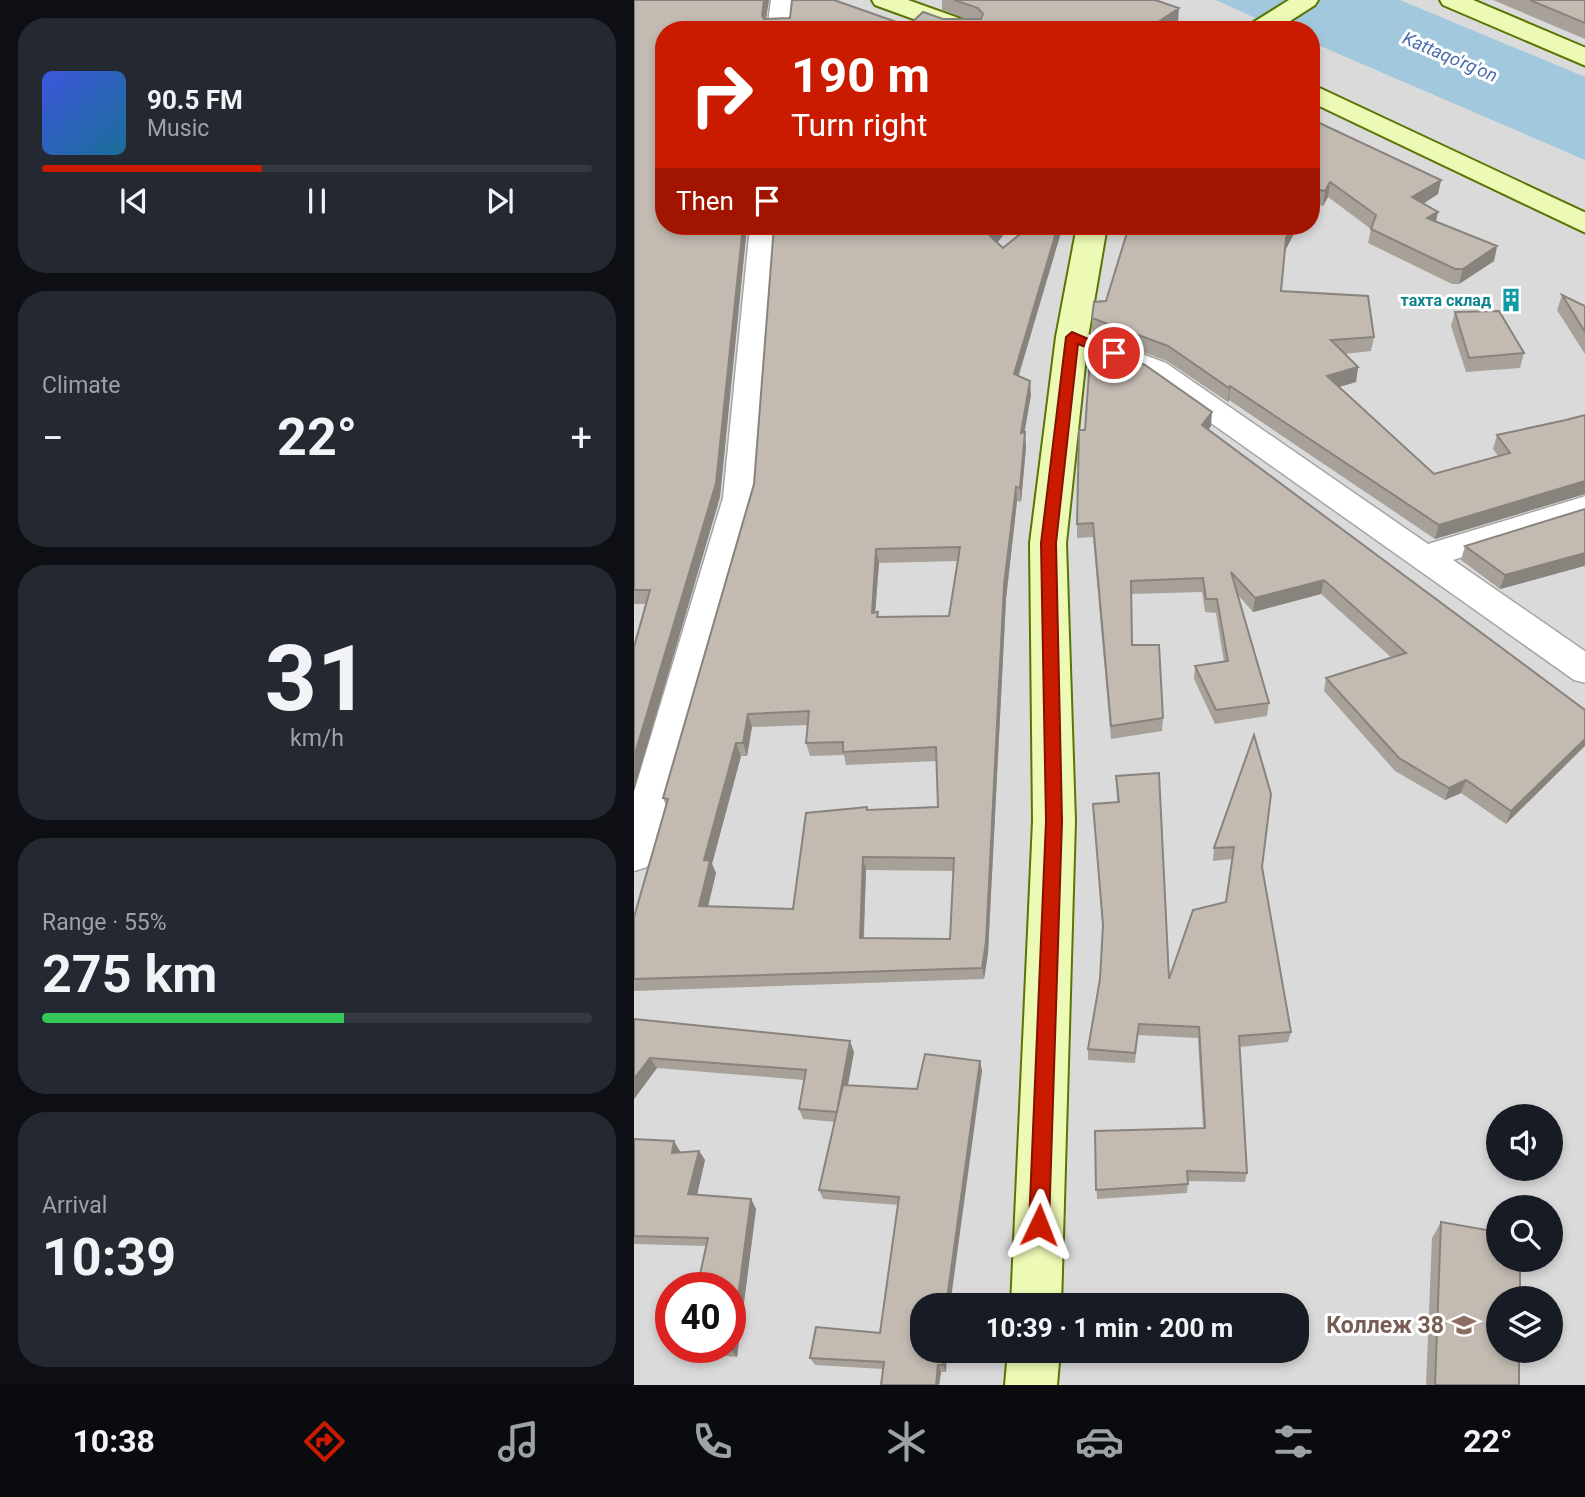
<!DOCTYPE html>
<html lang="en">
<head>
<meta charset="utf-8">
<style>
  :root { --surface:#171b24; --page:#242831; --text:#f1f3f6; --muted:#9ea1a6; --line:#363941; --accent:#ca1b00 }
  body { margin:0; font-family:Roboto,sans-serif; background:var(--page); color:var(--text); height:100vh; display:flex; flex-direction:column; font-size:26px; white-space:nowrap }
  * { box-sizing:border-box; margin:0 }
  p { font-size:23px; color:var(--muted) }
  .icon { flex:none; width:38px; height:38px; fill:none; stroke:currentColor; stroke-width:2; stroke-linecap:round; stroke-linejoin:round }
  .map { position:relative; flex:1; overflow:hidden }
  .side { display:flex; flex-direction:column; gap:18px; padding:18px; background:#0d0f14; width:634px }
  .side>* { flex:none }
  .banner { position:absolute; left:21px; top:21px; width:665px; height:214px; border-radius:28px; box-shadow:0 4px 10px #0003; background:#ca1b00; color:#fff; overflow:hidden }
  .fabs { position:absolute; left:852px; top:1104px; display:grid; gap:14px }
  .fabs a { display:grid; place-items:center; width:77px; height:77px; border-radius:50%; background:var(--surface); box-shadow:0 4px 10px #0003; font-size:35px }
  .speed { position:absolute; left:21px; top:1272px; display:flex; gap:14px; font-size:35px; font-weight:700; text-align:center }
  .speed>* { display:grid; place-content:center; width:91px; height:91px; border-radius:50%; background:var(--surface); box-shadow:0 4px 10px #0003; line-height:1 }
  .speed .limit { border:10px solid #d22; background:#fff; color:#111 }
  .pin { position:absolute; display:grid; place-items:center; width:60px; height:60px; color:#fff; margin:-30px; border:4px solid #fff; border-radius:50%; box-shadow:0 2px 7px #0007 }
  .me { position:absolute; width:77px; margin:-38px; rotate:2deg; stroke-linejoin:round; filter:drop-shadow(0 0 5px #0008) }
  .turn { display:flex; align-items:center; gap:24px; height:147px; padding:0 21px; font-size:32px }
  .turn .icon { width:91px; height:91px; stroke-width:2.5 }
  .turn b { display:block; font-size:49px; line-height:60px }
  .then { display:flex; align-items:center; height:66px; padding:0 21px; background:#0003; gap:14px; font-size:26px }
  .big { font-size:52px; font-weight:700; line-height:1.1 }
  .side .tile { flex:1; display:flex; flex-direction:column; justify-content:center; gap:10px; min-width:0; padding:0 24px; border-radius:28px; background:var(--page) }
  .side .dial { align-items:center; gap:0 }
  .dial b { font-size:91px; line-height:1 }
  .song { display:flex; align-items:center; gap:21px }
  .cover { width:84px; height:84px; border-radius:10px; background:linear-gradient(135deg,hsl(230 70% 55%),hsl(200 70% 35%)) }
  .played { height:7px; border-radius:4px; background:linear-gradient(90deg,var(--accent) 40%,var(--line) 40%) }
  .keys { display:flex; justify-content:space-around; direction:ltr }
  .heat { display:flex; justify-content:space-between; align-items:center; font-size:38px; direction:ltr }
  .charge { height:10px; border-radius:5px; background:linear-gradient(90deg,#34c759 55%,var(--line) 0) }
  .trip { position:absolute; left:276px; top:1293px; width:399px; height:70px; border-radius:28px; background:var(--surface); box-shadow:0 4px 10px #0003; font-weight:700; line-height:70px; text-align:center }
  .tab-bar { display:flex; height:112px; justify-content:space-around; align-items:center; background:#090b0e; color:var(--muted) }
  .tab-bar .icon { width:49px; height:49px }
  .tab-bar .on { color:var(--accent) }
  .tab-bar b { font-size:32px; color:var(--text) }
  main { display:flex; flex:1; min-height:0 }
  .map>svg:first-child { display:block }
  .residential { fill:#dbdada; fill-rule:evenodd }
  .water { fill:#a2c8dd }
  .lines { fill:none; stroke-linecap:round; stroke-linejoin:round }
  .street-casing { stroke:#a4a4a4; stroke-width:3 }
  .secondary-casing { stroke:#597503; stroke-width:4 }
  .street { fill:#fff; fill-rule:evenodd }
  .secondary { fill:#edfab5; fill-rule:evenodd }
  .wall { fill:#a8a199; fill-rule:evenodd }
  .shaded-wall { fill:#88837d }
  .building { fill:#c3bbb2; stroke:#88837d; stroke-width:2; fill-rule:evenodd }
  .route { fill:#ca1b00; stroke:#831200; stroke-width:2 }
  .labels { text-anchor:middle; stroke-width:6; stroke-linejoin:round; paint-order:stroke }
  .far-culture-label { font-size:16px; font-weight:bold; fill:#0d838f; stroke:#fff; text-anchor:end }
  .far-water-label { font-size:18px; font-style:italic; fill:#486dae; stroke:#fff }
  .near-education-label { font-size:23px; font-weight:bold; fill:#785e54; stroke:#fff; text-anchor:end }
</style>
</head>
<body>
<main>
<section class="side">
<div class="tile">
<div class="song"><i class="cover"></i><div><b>90.5 FM</b><p>Music</p></div></div>
<div class="played"></div>
<div class="keys"><svg class="icon" aria-label="previous" viewBox="0 0 24 24"><path d="M18 5L8 12l10 7zM5 5v14"/></svg><svg class="icon" aria-label="pause" viewBox="0 0 24 24"><path d="M8 5v14M16 5v14"/></svg><svg class="icon" aria-label="next" viewBox="0 0 24 24"><path d="M6 5l10 7-10 7zM19 5v14"/></svg></div>
</div>
<div class="tile"><p>Climate</p>
<div class="heat"><a>−</a><b class="big">22°</b><a>+</a></div>
</div>
<div class="tile dial"><b>31</b><p>km/h</p></div>
<div class="tile"><p>Range · 55%</p><b class="big">275 km</b><div class="charge"></div></div>
<div class="tile"><p>Arrival</p><b class="big">10:39</b></div>
</section>
<div class="map">
<svg width="952" height="1385" viewBox="0 0 952 1385">
  <rect width="100%" height="100%" fill="#eeece2"/>
  <path class="residential" d="M0,0H951V1385H0ZM30,30H677V226H30ZM864,1116H917V1169H864ZM864,1208H917V1260H864ZM37,1288H96V1348H37ZM864,1298H917V1351H864ZM289,1306H663V1351H289Z"/>
  <path class="water" d="M582,0H766L951,77V160L677,42V30H647Z"/>
  <g class="lines">
    <g class="street-casing">
      <path id="street" d="M137,0H159L157,30H133Z
        M116,226H142L121,498L19,855L13,867L0,871V792L89,498Z
        M438,328L532,363L794,544L952,496V519L819,560L952,652V683L940,680L512,377L428,344L424,337L428,330Z"/>
    </g>
    <g class="secondary-casing">
      <path id="secondary" d="M238,0H274L344,25L348,30H310L241,5Z
        M655,0H684L681,5L642,30H611L615,25Z
        M806,0H839L952,48V66L809,5Z
        M677,84L952,213V233L677,102Z
        M443,226H473L454,337L432,543L441,821L427,1306H377L399,821L396,543L422,337Z
        M374,1351H426L423,1385H371Z"/>
    </g>
    <use href="#street" class="street"/>
    <use href="#secondary" class="secondary"/>
  </g>
  <path class="wall" d="M0,0H135L132,18L274,26L309,19H334L308,10V0H521L544,23L533,30H30V226H113L86,497L0,790V647L12,604H0Z
    M859,0H951V39Z
    M677,119L807,180L804,194L789,204L802,222L863,246L860,261L825,284H818L734,243L737,229L694,197L689,206L677,203Z
    M140,226H377L363,243L385,376L397,395L390,432L392,447L387,502L383,501L372,599L354,953L350,979L0,991V917L32,805L29,798L120,484ZM324,561L315,616L245,617L241,613L245,563ZM174,725L172,743L176,756L210,755L212,765L303,761L304,807L234,810L159,909L74,907L82,873L78,864L107,756H113L118,727ZM232,870L319,871L316,939L230,938Z
    M493,226H664L650,252L647,291L740,337L737,351L710,354L724,367L722,382L705,387L800,474L864,456L859,449L863,435L932,420L951,415V494L801,539L595,400L594,402L533,361L458,333V318L472,301L492,236Z
    M928,295L951,306V354L923,310Z
    M821,312L890,353L886,368L832,372L817,326Z
    M577,426L574,430L951,710L872,824L827,793L811,800L761,771L690,691L692,678L758,658L687,594L619,612L603,594L635,703L633,716L581,724L560,679L561,666L590,662L582,613L571,612L568,592L497,594L498,645L529,718L528,731L477,739L459,537L443,538V524Z
    M951,509V568L950,566L866,589L827,560L831,546Z
    M620,735L628,867L657,1032L654,1042L606,1047L613,1173L611,1182L554,1181L553,1193L463,1199L461,1131L569,1128L564,1038L504,1035L501,1063L454,1060V1049L466,979L469,932L459,804L483,802L482,776L535,979L592,902L598,859L579,861L580,848Z
    M0,1019L220,1052L214,1085L283,1089L346,1061L348,1071L289,1351H313L312,1372H307L305,1385H247L249,1369L181,1365L176,1358L246,1333L264,1205L189,1199L185,1190L201,1122L169,1119L165,1109L170,1080L23,1068L0,1099Z
    M0,1139L46,1151V1153L65,1151L71,1160L63,1195L117,1199L122,1209L103,1357L57,1353L51,1348H96L72,1246L0,1244Z
    M807,1222L885,1385H792L798,1238Z"/>
  <path class="shaded-wall" d="M130,0H135L130,30L128,16Z
    M545,8L544,23L533,30H512Z
    M807,180L804,194L776,212L778,197Z
    M696,182L694,197L689,206L691,191Z
    M804,212L801,227L793,218Z
    M109,226H113L86,497L0,790V757Z
    M364,226H377L357,250L356,236Z
    M424,226H429L381,388L380,374Z
    M658,226H664L650,253L652,238Z
    M863,246L860,261L825,284L829,269Z
    M724,367L722,382L691,391L693,376Z
    M396,381L397,395L388,447L387,433Z
    M596,386L595,400L594,402L595,388Z
    M578,412L577,426L567,440L568,425Z
    M391,432L392,447L387,502L386,488Z
    M951,481V494L801,539L805,525Z
    M382,487L383,501L372,599L354,953L350,979L348,968L370,585Z
    M242,549L245,563L240,627L238,613Z
    M951,553V562L950,566L866,589L871,575Z
    M690,580L687,594L619,612L621,598Z
    M114,714L118,727L113,756L109,743Z
    M951,739V746L872,824L877,811Z
    M102,743L107,756L78,864L82,873L71,918L65,906L70,860Z
    M832,780L827,793L811,800L815,788Z
    M229,857L232,870L229,950L226,938Z
    M216,1041L220,1052L207,1122L203,1112Z
    M16,1058L23,1068L0,1099V1079Z
    M346,1061L348,1071L316,1306H312Z
    M40,1141L46,1151L45,1163L38,1153Z
    M65,1151L71,1160L61,1204L54,1194Z
    M117,1199L122,1209L103,1357L97,1350Z
    M310,1351H313L312,1372L309,1365Z
    M304,1365L307,1372L305,1385H302Z"/>
  <path class="building" d="M0,0H130L128,16L130,19L156,18L158,0H200L274,26L289,12L309,19H347L349,14L344,8L320,0H521L545,8L512,30H30V226H109L82,483L0,757V647L16,590H0Z
    M896,0H951V23Z
    M677,119L807,180L778,197L804,212L793,218L863,246L829,269H821L737,229L742,215L696,182L691,191L677,188Z
    M140,226H364L356,236L369,248L396,226H424L380,374L396,381L387,433L391,432L386,488L382,487L370,585L352,942L348,968L0,979V917L34,799L29,798L120,484ZM326,547L315,616L243,617L244,612L238,613L242,549ZM175,711L172,743L209,742V752L302,747L304,807L233,810V807L172,813L159,909L65,906L76,861L70,860L102,743H109L114,714ZM229,857L320,858L316,939L226,938Z
    M493,226H658L652,238L647,291L734,296L740,337L697,340L724,367L693,376L800,474L876,453L863,435L932,420L951,415V481L805,525L596,386L595,388L534,346L458,318L460,302L472,301L492,236Z
    M928,295L951,306V332Z
    M865,311L890,353L835,358L821,312Z
    M457,344L511,365L578,412L568,425L951,710V739L877,811L832,780L815,788L765,758L692,678L772,653L690,580L621,598L597,572L635,703L582,710L561,666L594,661L583,599H572L569,578L497,581L498,645H525L529,718L477,726L459,523L443,524L445,430H451Z
    M951,509V553L871,575L831,546Z
    M620,735L637,794L628,867L657,1032L605,1036L613,1173L553,1171L554,1184L462,1190L461,1131L571,1128L565,1027L505,1024L501,1053L454,1049L466,979L469,925L459,804L485,802L482,776L525,773L535,979L559,910L592,902L600,847L580,848Z
    M0,1019L216,1041L203,1112L165,1109L172,1070L16,1058L0,1079Z
    M291,1054L346,1061L312,1306H289V1351H310L309,1365H304L302,1385H247L250,1362L176,1358L182,1327L246,1333L265,1197L185,1190L209,1085L283,1089Z
    M0,1139L40,1141L38,1153L65,1151L54,1194L117,1199L97,1350L68,1348H96V1288H63L74,1238L0,1236Z
    M807,1222L864,1232V1260H886V1298H864V1351H885V1385H801Z"/>
  <path class="route" d="M438,332L487,353L480,358L444,344L422,543L428,821L415,1225L412,1232L405,1235L398,1232L395,1225L412,821L407,543L432,337Z"/>
  <defs>
    <g id="building-bare" transform="scale(1.89)"><path d="M-4-6H4V6H1V3H-1V6H-4ZM-2.5-4.3h1.7v1.8h-1.7ZM.8-4.3h1.7v1.8H.8ZM-2.5-1h1.7V.8h-1.7ZM.8-1h1.7V.8H.8Z" fill="#0f9aa8" stroke="#fff" stroke-width="2.5" paint-order="stroke"/></g>
    <g id="school-bare" transform="scale(1.89)"><path d="M0-5L7-2L0 1L-7-2ZM-4 1L0 2.5L4 1V4Q0 6-4 4Z" fill="#8d6e63" stroke="#fff" stroke-width="2.5" paint-order="stroke"/></g>
  </defs>
  <g fill-rule="evenodd">
    <use href="#building-bare" x="877" y="300"/>
    <use href="#school-bare" x="830" y="1325"/>
  </g>
  <g class="labels">
    <g class="far-culture-label">
      <text x="857" y="306">тахта склад</text>
    </g>
    <g class="far-water-label">
      <text transform="translate(816 57) rotate(23)" y="6">Kattaqo'rg'on</text>
    </g>
    <g class="near-education-label">
      <text x="810" y="1333">Коллеж 38</text>
    </g>
  </g>
</svg>
<div class="fabs">
<a><svg class="icon" aria-label="sound" viewBox="0 0 24 24"><path d="M4 9h4l5-4v14l-5-4H4zM17 9q2 3 0 6"/></svg></a>
<a><svg class="icon" aria-label="search" viewBox="0 0 24 24"><circle cx="10" cy="10" r="6"/><path d="M15 15l6 6"/></svg></a>
<a><svg class="icon" aria-label="layers" viewBox="0 0 24 24"><path d="M12 4l9 5-9 5-9-5zM3 14l9 5 9-5"/></svg></a>
</div>
<div class="speed"><div class="limit">40</div></div>
<div class="pin" style="left:480px;top:353px;background:#d93025"><svg class="icon" aria-label="arrive" viewBox="0 0 24 24"><path d="M6 21V4h12l-3 4 3 4H6"/></svg></div>
<svg class="me" style="left:405px;top:1225px" viewBox="-20 -20 40 40"><path d="M0-17L14 15 0 8-14 15z" fill="#ca1b00" stroke="#fff" stroke-width="4"/></svg>
<div class="trip">10:39 · 1 min · 200 m</div>
<div class="banner">
<div class="turn"><svg class="icon" aria-label="right" viewBox="0 0 24 24"><path d="M7 20v-9h11M14 6l5 5-5 5"/></svg><div><b>190 m</b>Turn right</div></div>
<div class="then">Then<svg class="icon" aria-label="arrive" viewBox="0 0 24 24"><path d="M6 21V4h12l-3 4 3 4H6"/></svg></div>
</div>
</div>
</main>
<nav class="tab-bar">
<b>10:38</b>
<svg class="icon on" aria-label="directions" viewBox="0 0 24 24"><path d="M12 3l9 9-9 9-9-9zM9 14v-3h6M13 9l2 2-2 2"/></svg>
<svg class="icon" aria-label="music" viewBox="0 0 24 24"><path d="M9 18V5l10-2v13"/><circle cx="6" cy="18" r="3"/><circle cx="16" cy="16" r="3"/></svg>
<svg class="icon" aria-label="phone" viewBox="0 0 24 24"><path d="M5 4h4l2 5-3 2q2 4 5 5l2-3 5 2v4C11 20 4 13 5 4z"/></svg>
<svg class="icon" aria-label="climate" viewBox="0 0 24 24"><path d="M12 3v18M4 7l16 10M4 17L20 7"/></svg>
<svg class="icon" aria-label="car" viewBox="0 0 24 24"><path d="M5 17H2v-5l4-1 3-4h7l3 4 3 1v5h-3M9 17h6M6 11h13"/><circle cx="7" cy="17" r="2"/><circle cx="17" cy="17" r="2"/></svg>
<svg class="icon" aria-label="filters" viewBox="0 0 24 24"><path d="M4 7h16M4 17h16"/><circle cx="9" cy="7" r="2"/><circle cx="15" cy="17" r="2"/></svg>
<b>22°</b>
</nav>
</body>
</html>
